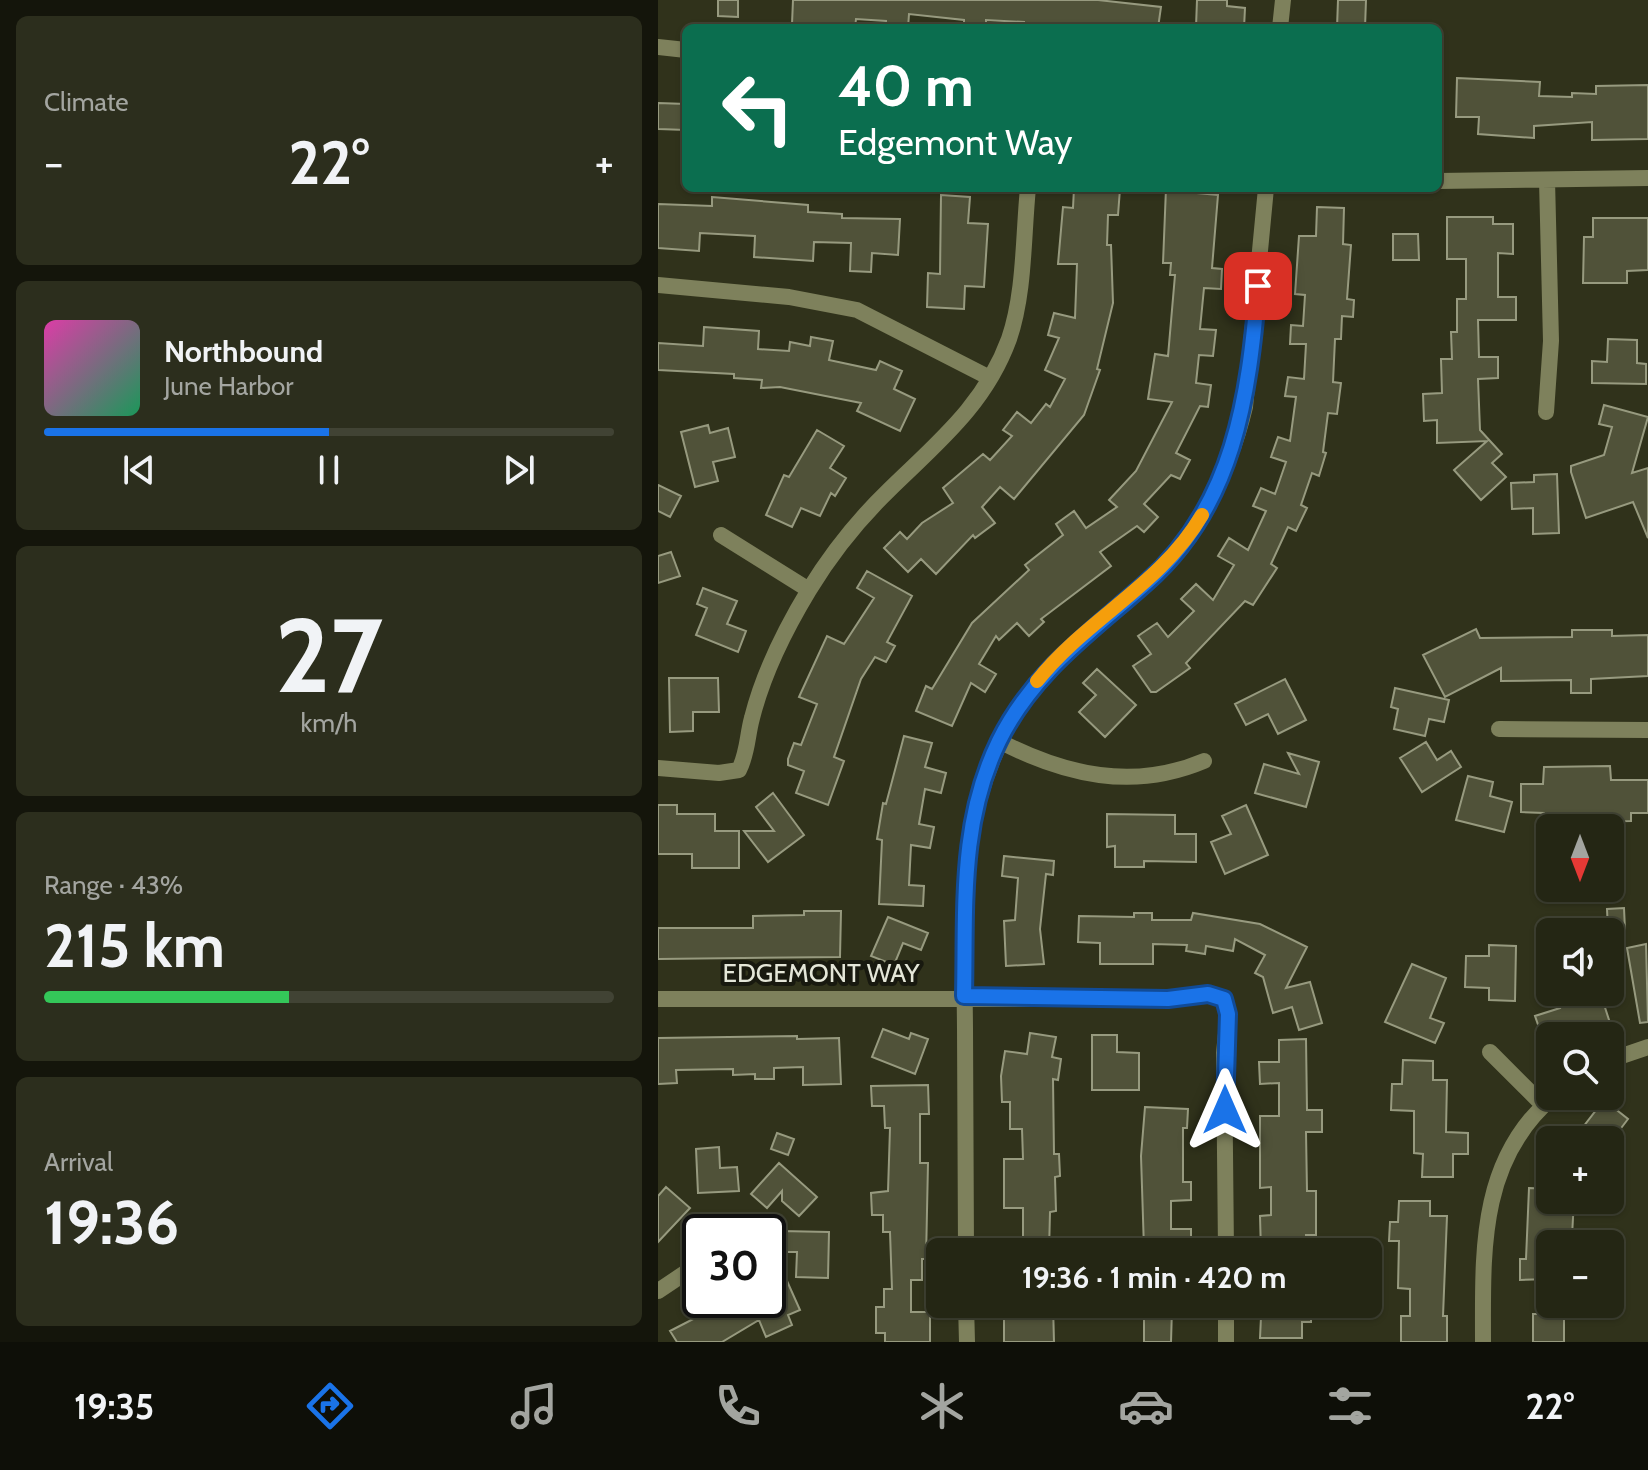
<!DOCTYPE html>
<html lang="en">
<head>
<meta charset="utf-8">
<style>
  :root { --surface:#242614; --page:#2c2e1d; --text:#f1f3f6; --muted:#a3a5a0; --line:#414334; --accent:#1a73e8 }
  body { margin:0; font-family:Cabin,sans-serif; background:var(--page); color:var(--text); height:100vh; display:flex; flex-direction:column; font-size:30px; white-space:nowrap }
  * { box-sizing:border-box; margin:0 }
  p { font-size:26px; color:var(--muted) }
  .icon { flex:none; width:44px; height:44px; fill:none; stroke:currentColor; stroke-width:2; stroke-linecap:round; stroke-linejoin:round }
  .map { position:relative; flex:1; overflow:hidden }
  .side { display:flex; flex-direction:column; gap:16px; padding:16px; background:#14150b; width:658px }
  .side>* { flex:none }
  .banner { position:absolute; left:24px; top:24px; width:760px; height:168px; border-radius:12px; box-shadow:0 2px 6px #0004,0 0 0 2px var(--line); background:#0b6e4f; color:#fff; overflow:hidden }
  .needle { width:52px; rotate:180deg }
  .controls { position:absolute; left:878px; top:814px; display:grid; gap:16px }
  .controls a { display:grid; place-items:center; width:88px; height:88px; border-radius:12px; background:var(--surface); box-shadow:0 2px 6px #0004,0 0 0 2px var(--line); font-size:40px }
  .speed { position:absolute; left:24px; top:1214px; display:flex; gap:16px; font-size:40px; font-weight:700; text-align:center }
  .speed>* { display:grid; place-content:center; width:104px; height:104px; border-radius:50%; background:var(--surface); box-shadow:0 2px 6px #0004,0 0 0 2px var(--line); line-height:1 }
  .speed .limit { border:4px solid #111; border-radius:12px; background:#fff; color:#111 }
  .pin { position:absolute; display:grid; place-items:center; width:68px; height:68px; color:#fff; margin:-34px; border-radius:16px; box-shadow:0 4px 12px #0006 }
  .me { position:absolute; width:88px; margin:-44px; rotate:0deg; stroke-linejoin:round; filter:drop-shadow(0 0 6px #0008) }
  .turn { display:flex; align-items:center; gap:28px; height:168px; padding:0 24px; font-size:36px }
  .turn .icon { width:104px; height:104px; stroke-width:2.5 }
  .turn b { display:block; font-size:56px; line-height:68px }
  .big { font-size:60px; font-weight:800; line-height:1.1 }
  .side .widget { flex:1; display:flex; flex-direction:column; justify-content:center; gap:12px; min-width:0; padding:0 28px; border-radius:12px; background:var(--page) }
  .side .dial { align-items:center; gap:0 }
  .dial b { font-size:104px; line-height:1 }
  .song { display:flex; align-items:center; gap:24px }
  .cover { width:96px; height:96px; border-radius:12px; background:linear-gradient(135deg,hsl(320 70% 55%),hsl(150 70% 35%)) }
  .played { height:8px; border-radius:4px; background:linear-gradient(90deg,var(--accent) 50%,var(--line) 50%) }
  .keys { display:flex; justify-content:space-around; direction:ltr }
  .heat { display:flex; justify-content:space-between; align-items:center; font-size:44px; direction:ltr }
  .charge { height:12px; border-radius:6px; background:linear-gradient(90deg,#34c759 43%,var(--line) 0) }
  .trip { position:absolute; left:268px; top:1238px; width:456px; height:80px; border-radius:12px; background:var(--surface); box-shadow:0 2px 6px #0004,0 0 0 2px var(--line); font-weight:800; line-height:80px; text-align:center }
  .tab-bar { display:flex; height:128px; justify-content:space-around; align-items:center; background:#0e0f08; color:var(--muted) }
  .tab-bar .icon { width:56px; height:56px }
  .tab-bar .active { color:var(--accent) }
  .tab-bar b { font-size:36px; color:var(--text) }
  main { display:flex; flex:1; min-height:0 }
  .map>svg:first-child { display:block }
  .building { fill:#505239; stroke:#979a7f; stroke-width:2 }
  .lines { fill:none; stroke-linecap:round; stroke-linejoin:round }
  .street { stroke:#7e815c; stroke-width:16 }
  .route-casing { stroke:#114b97; stroke-width:20 }
  .route { stroke:#1a73e8; stroke-width:14 }
  .slow { stroke:#f59e0b; stroke-width:14 }
  .labels { text-anchor:middle; stroke-width:8; stroke-linejoin:round; paint-order:stroke }
  .street-label { font-size:26px; fill:#e4e6d8; stroke:#18190f }
</style>
</head>
<body>
<main>
<section class="side">
<div class="widget"><p>Climate</p>
<div class="heat"><a>−</a><b class="big">22°</b><a>+</a></div>
</div>
<div class="widget">
<div class="song"><i class="cover"></i><div><b>Northbound</b><p>June Harbor</p></div></div>
<div class="played"></div>
<div class="keys"><svg class="icon" aria-label="previous" viewBox="0 0 24 24"><path d="M18 5L8 12l10 7zM5 5v14"/></svg><svg class="icon" aria-label="pause" viewBox="0 0 24 24"><path d="M8 5v14M16 5v14"/></svg><svg class="icon" aria-label="next" viewBox="0 0 24 24"><path d="M6 5l10 7-10 7zM19 5v14"/></svg></div>
</div>
<div class="widget dial"><b>27</b><p>km/h</p></div>
<div class="widget"><p>Range · 43%</p><b class="big">215 km</b><div class="charge"></div></div>
<div class="widget"><p>Arrival</p><b class="big">19:36</b></div>
</section>
<div class="map">
<svg width="990" height="1342" viewBox="0 0 990 1342">
  <rect width="100%" height="100%" fill="#30321b"/>
  <path class="building" d="M60,0H80V17L60,16Z
    M135,0H440L503,7L500,28H366V22L328,20V28H306V20L251,14L250,28H228V21L198,19L197,28H185L134,24Z
    M539,0H569V6L587,8L586,28L538,27Z
    M680,0H708L707,28H679Z
    M799,78L882,82L881,96L914,97V93L938,94V86L990,85V139L934,140V122L876,126V138L820,134L821,117H798Z
    M0,103L28,104V130L0,129Z
    M416,188L462,189L460,215H450L449,245H453L455,303L439,369L442,370L426,415L356,499L342,487L324,507L337,523L317,538L315,535L278,574L263,559L250,572L226,548L242,532L249,539L264,523L295,503L285,488L325,454L332,460L354,436L345,430L359,412L373,423L388,404L392,407L407,379L387,370L401,338L390,335L396,313L417,318L419,264H400L405,207L415,208Z
    M508,188H530L529,192L560,195L554,268L564,269L563,289L546,288L542,329L558,330L555,356L541,355L538,383L553,385L550,407L542,406L518,453L532,460L522,479L513,475L486,504L500,517L486,532L479,526L442,552L453,566L383,619L386,622L371,636L359,623L341,640L338,636L321,664L338,674L327,692L313,683L294,726L258,711L268,686L274,689L314,623L371,570L367,565L405,535L398,524L416,511L428,528L459,507L451,500L478,471L514,402L490,399L497,354L510,356L517,275H512L513,263H505Z
    M283,195L312,197L310,223L330,224L326,287L307,286L306,309L269,307L270,273L282,274Z
    M54,197L150,205V212L184,214V218L242,219L240,255L214,253L213,272L192,271L193,243L156,242L155,261L96,257L97,236L42,233L41,251L0,248V204L54,206Z
    M659,207L686,208L685,244L693,245L689,299L696,300L695,317L684,316L683,339H677L675,382L683,383L679,414L670,413L665,452L668,453L661,476L654,473L643,505L649,508L638,531L630,527L613,564L619,568L595,605L587,601L528,663L532,668L498,692H493L475,666L493,654L480,636L499,623L510,637L536,611L523,599L538,584L555,600L576,565L560,556L571,538L590,550L608,511L595,506L603,488L617,494L628,462L613,457L620,437L632,441L638,397L627,396L630,377L646,379L648,344H632L633,325L645,326L647,295L637,294L641,236H658Z
    M789,217H835V224H855V254L840,253V297H858V320H820L821,357H840V378L820,379L822,430L844,454L834,463L848,477L823,500L796,470L829,441L779,443V420L766,421L765,394L784,393L783,359H794L793,332H799V299H808V259H789Z
    M935,218H990V270L969,271V283H925L926,237H935Z
    M735,234H760L761,260H735Z
    M46,327L101,331L100,349L131,351L132,342L152,346L153,337L175,341L171,360L218,370L222,361L244,371L236,389L257,399L242,431L199,411L203,403L122,387L103,388L104,380L76,378V374L0,370V343L45,346Z
    M950,339L979,340V363L988,364V384L934,383V361L949,362Z
    M946,405L990,417L974,473L990,468V538L975,502L928,518L913,472V466L946,455L954,427L941,424Z
    M50,425L52,433L70,428L77,457L55,462L60,481L37,487L23,432Z
    M159,430L186,446L172,468L188,478L177,496L173,493L162,516L143,508L134,527L108,515L126,475L131,477Z
    M899,474L901,533L875,534V508L854,509L853,483L876,482V475Z
    M0,485L23,496L12,517L0,511Z
    M13,552L22,576L0,583V556Z
    M209,571L254,596L229,642L237,646L228,662L217,657L203,679L176,757L186,761L170,805L138,793L146,771L130,765V759L136,743L143,745L159,704L141,697L169,636L186,644L216,598L199,588Z
    M45,588L79,601L69,624L88,631L80,652L38,635L49,608L39,604Z
    M818,629L822,638L914,637V630H954V636L990,635V676L933,679V693H913V680L843,681V668L787,697L765,655Z
    M439,669L478,705L447,737L421,712L438,695L425,683Z
    M11,678H60L61,712H35V731L12,732Z
    M627,679L648,720L620,734L610,714L588,725L577,704Z
    M737,688L791,700L786,722L771,719L767,736L736,729L740,709L733,707Z
    M246,736L274,743L267,767L288,773L283,793L267,789L261,824L276,827L272,848L253,845L251,885L266,886L265,906L221,904L224,840L219,839L225,803L228,804Z
    M768,742L779,760L793,751L803,767L764,792L742,758Z
    M630,753L661,762L648,807L597,793L606,764L641,774Z
    M952,766L953,780H990V813H973V821L923,822L886,821V813L863,812V784H885L886,767Z
    M810,776L835,782L832,796L854,802L846,832L798,820Z
    M115,793L146,835L110,862L86,831H116L98,807Z
    M0,805H19V814H57V831H81V868H34V854H0Z
    M588,805L610,855L567,874L553,842L573,834L564,816Z
    M449,814L517,815V834H538V862L486,861V867H457V846L449,847Z
    M346,856L396,861L395,875L388,874L382,929L386,964L348,966L346,921L357,920L360,878L344,876Z
    M966,908L967,930L950,931L949,909Z
    M146,911H183L182,957L0,959V928H95V916L146,915Z
    M476,913H494V920H533L535,913L602,924L649,947L628,988L652,982L664,1023L641,1030L634,1007L615,1013L605,977L597,973L607,955L577,939L575,951L548,946L547,954L528,951L529,945L495,944V964H442V943L420,942L421,916L476,917Z
    M230,917L270,933L263,950L245,943L236,965L213,956Z
    M988,944L990,1022L982,1023L969,948Z
    M831,945L858,946L857,1001L831,1000V988L807,987L808,956H831Z
    M754,964L788,978L772,1018L786,1023L777,1043L727,1022Z
    M897,992H942L952,1023L915,1036H884L877,1016L902,1008Z
    M225,1029L251,1039L253,1033L270,1039L257,1074L214,1057Z
    M372,1033L398,1037L394,1057L403,1059L400,1080L395,1079L396,1154H401L402,1176L397,1177L398,1211L392,1212L391,1252H365V1208H346V1159H365L364,1129H352V1102H344L343,1076L347,1051L369,1054Z
    M434,1035H459V1052L481,1053V1090H434Z
    M139,1036V1039L181,1038L183,1084L145,1085V1067L116,1068V1079H97V1074L75,1075V1069L18,1070L19,1083L0,1084V1038Z
    M648,1039L649,1110H664V1132H648L649,1191H658V1235H648L649,1252H603L602,1216L613,1215V1187L602,1188V1116H621V1083L602,1084L601,1062H621V1040Z
    M745,1060L775,1061V1080H789L788,1132L810,1133V1154H795V1177H764L765,1154L756,1153V1111L733,1110L734,1084H744Z
    M270,1085L271,1114H262V1163H270L268,1259H264V1280H253V1312H272V1342H227V1333H218V1307H226V1289H234L232,1232H225V1215H214L213,1193L230,1191L232,1128H227L226,1106H214L213,1086Z
    M946,1100L970,1119L954,1140H915Z
    M487,1107L530,1109L529,1128H525V1182H533V1200L513,1201V1229H533V1250L486,1249L483,1156Z
    M119,1133L136,1139L130,1155L113,1149Z
    M61,1147L62,1168L79,1167L81,1191L40,1193L38,1149Z
    M121,1163L159,1197L141,1216L124,1201V1191L109,1208L93,1194Z
    M8,1187L32,1208L0,1242V1196Z
    M871,1188L892,1189V1200H916L914,1236L892,1235V1279L862,1280V1259H868Z
    M741,1201H772V1216H789L785,1316H789V1342H743V1316H752V1289L740,1288L741,1241H731L732,1222H740Z
    M123,1231L171,1232L170,1278L138,1277L139,1252H123Z
    M129,1281L142,1310L130,1315L134,1325L108,1337L101,1320L64,1342H19L12,1331L72,1300H110V1290Z
    M353,1304H395L396,1342H346V1315H353Z
    M610,1304H653V1322H644V1338H602L603,1317H610Z
    M486,1307L514,1308L513,1342H486Z
    M875,1314H906V1342H875Z"/>
  <g class="lines">
    <path class="street" d="M622,28L625,0
      M0,47L28,50
      M780,181L990,178
      M0,285L131,297L199,310L332,378
      M888,412L893,341L889,180
      M63,535L151,590
      M841,729L990,730
      M341,741C407,775 475,791 546,761
      M0,768L61,773L81,770C90,752 89,736 94,718C105,674 128,628 151,590C173,554 201,519 231,490C279,443 327,405 351,339C367,292 365,237 370,188
      M0,999H510L550,994L566,999L570,1014L566,1053L568,1252
      M832,1052L885,1105
      M952,1060L990,1047
      M308,1252C308,1177 307,1102 307,1028C306,906 297,801 369,695C397,654 437,627 474,596C533,546 569,482 587,407L608,188
      M0,1291L42,1263
      M308,1304L309,1342
      M568,1304V1342
      M825,1342C825,1252 820,1160 896,1096"/>
  </g>
  <g class="lines">
    <g class="route-casing">
      <path id="route" d="M567,1110L570,1014L566,999L550,994L510,999L306,996C308,908 301,823 341,741C375,672 432,633 488,583C576,506 591,396 600,286"/>
    </g>
    <use href="#route" class="route"/>
    <path class="slow" d="M379,681C428,619 503,585 544,515"/>
  </g>
  <g class="labels">
    <g class="street-label">
      <text x="163" y="982">EDGEMONT WAY</text>
    </g>
  </g>
</svg>
<div class="controls">
<a><svg class="needle" viewBox="-14 -14 28 28"><path d="M0-13l5 13h-10z" fill="#e53935"/><path d="M0 13l5-13h-10z" fill="#a3a5a0"/></svg></a>
<a><svg class="icon" aria-label="sound" viewBox="0 0 24 24"><path d="M4 9h4l5-4v14l-5-4H4zM17 9q2 3 0 6"/></svg></a>
<a><svg class="icon" aria-label="search" viewBox="0 0 24 24"><circle cx="10" cy="10" r="6"/><path d="M15 15l6 6"/></svg></a>
<a>+</a>
<a>−</a>
</div>
<div class="speed"><div class="limit">30</div></div>
<div class="pin" style="left:600px;top:286px;background:#d93025"><svg class="icon" aria-label="arrive" viewBox="0 0 24 24"><path d="M6 21V4h12l-3 4 3 4H6"/></svg></div>
<svg class="me" style="left:567px;top:1110px" viewBox="-20 -20 40 40"><path d="M0-17L14 15 0 8-14 15z" fill="#1a73e8" stroke="#fff" stroke-width="4"/></svg>
<div class="trip">19:36 · 1 min · 420 m</div>
<div class="banner">
<div class="turn"><svg class="icon" aria-label="left" viewBox="0 0 24 24"><path d="M17 20v-9H6M10 6l-5 5 5 5"/></svg><div><b>40 m</b>Edgemont Way</div></div>
</div>
</div>
</main>
<nav class="tab-bar">
<b>19:35</b>
<svg class="icon active" aria-label="directions" viewBox="0 0 24 24"><path d="M12 3l9 9-9 9-9-9zM9 14v-3h6M13 9l2 2-2 2"/></svg>
<svg class="icon" aria-label="music" viewBox="0 0 24 24"><path d="M9 18V5l10-2v13"/><circle cx="6" cy="18" r="3"/><circle cx="16" cy="16" r="3"/></svg>
<svg class="icon" aria-label="phone" viewBox="0 0 24 24"><path d="M5 4h4l2 5-3 2q2 4 5 5l2-3 5 2v4C11 20 4 13 5 4z"/></svg>
<svg class="icon" aria-label="climate" viewBox="0 0 24 24"><path d="M12 3v18M4 7l16 10M4 17L20 7"/></svg>
<svg class="icon" aria-label="car" viewBox="0 0 24 24"><path d="M5 17H2v-5l4-1 3-4h7l3 4 3 1v5h-3M9 17h6M6 11h13"/><circle cx="7" cy="17" r="2"/><circle cx="17" cy="17" r="2"/></svg>
<svg class="icon" aria-label="filters" viewBox="0 0 24 24"><path d="M4 7h16M4 17h16"/><circle cx="9" cy="7" r="2"/><circle cx="15" cy="17" r="2"/></svg>
<b>22°</b>
</nav>
</body>
</html>
